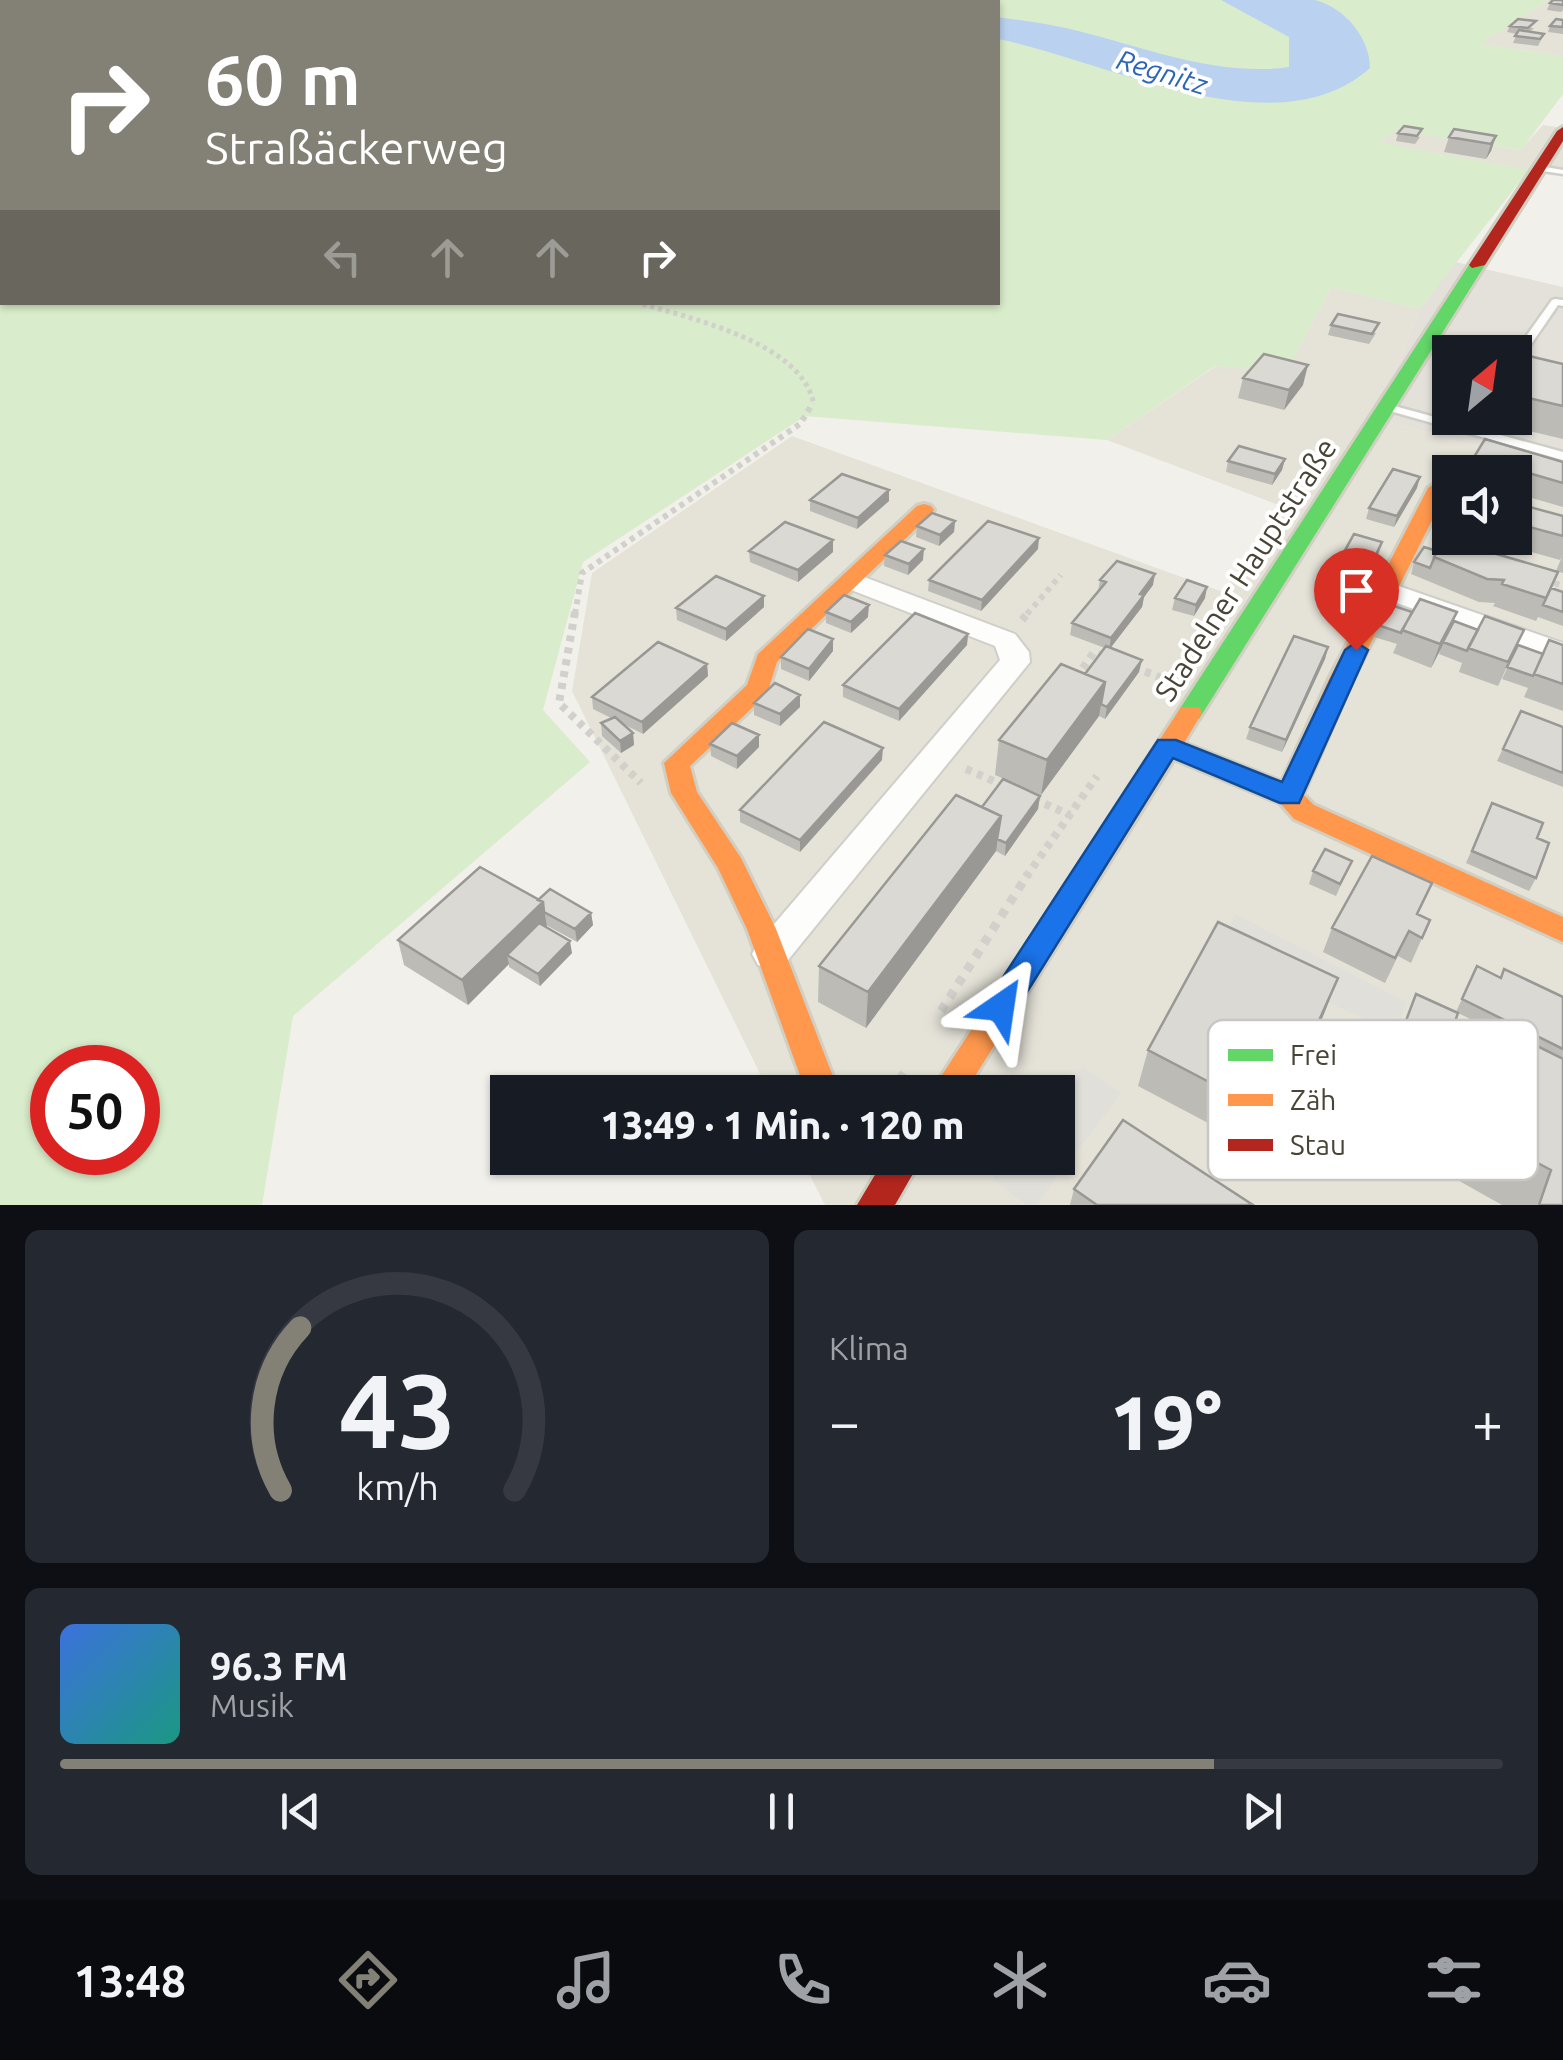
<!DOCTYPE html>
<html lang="de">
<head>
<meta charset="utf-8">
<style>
  :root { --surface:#171b24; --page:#242831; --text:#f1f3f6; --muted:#9ea1a6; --line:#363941; --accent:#838075 }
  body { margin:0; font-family:Ubuntu,sans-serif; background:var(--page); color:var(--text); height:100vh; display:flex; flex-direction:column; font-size:38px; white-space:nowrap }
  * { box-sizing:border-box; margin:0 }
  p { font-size:32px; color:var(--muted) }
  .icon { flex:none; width:55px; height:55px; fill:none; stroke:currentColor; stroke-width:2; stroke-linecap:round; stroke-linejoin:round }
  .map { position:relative; height:1205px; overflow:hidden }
  .details { display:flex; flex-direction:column; gap:25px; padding:25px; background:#0d0f14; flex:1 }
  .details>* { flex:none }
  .top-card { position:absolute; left:0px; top:0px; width:1000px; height:305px; box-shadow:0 2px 8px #0004; background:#838075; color:#fff; overflow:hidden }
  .needle { width:65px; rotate:29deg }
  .fabs { position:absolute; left:1432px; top:335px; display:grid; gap:20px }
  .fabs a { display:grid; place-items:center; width:100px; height:100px; border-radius:0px; background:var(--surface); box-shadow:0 2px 8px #0004; font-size:50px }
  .speed { position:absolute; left:30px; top:1045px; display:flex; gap:20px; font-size:50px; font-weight:700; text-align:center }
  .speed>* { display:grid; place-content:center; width:130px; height:130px; border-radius:50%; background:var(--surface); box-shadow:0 2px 8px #0004; line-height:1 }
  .speed .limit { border:15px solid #d22; background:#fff; color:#111 }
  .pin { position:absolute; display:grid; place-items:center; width:85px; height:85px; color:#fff; margin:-102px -42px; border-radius:50% 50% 50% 0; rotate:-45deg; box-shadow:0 0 10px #0007 }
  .pin .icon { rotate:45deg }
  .me { position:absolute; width:110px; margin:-55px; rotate:32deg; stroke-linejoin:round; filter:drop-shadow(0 0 8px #0008) }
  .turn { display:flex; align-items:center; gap:35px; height:210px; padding:0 40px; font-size:45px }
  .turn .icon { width:130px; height:130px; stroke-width:2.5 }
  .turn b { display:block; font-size:70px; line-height:85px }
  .lanes { display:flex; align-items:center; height:95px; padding:0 40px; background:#0003; justify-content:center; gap:50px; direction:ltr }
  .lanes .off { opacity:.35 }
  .big { font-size:75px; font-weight:800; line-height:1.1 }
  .details .card { flex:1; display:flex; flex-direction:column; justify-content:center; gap:15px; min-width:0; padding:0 35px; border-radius:15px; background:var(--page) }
  .details .dial { align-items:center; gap:0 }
  .dial svg { height:260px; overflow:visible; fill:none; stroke:var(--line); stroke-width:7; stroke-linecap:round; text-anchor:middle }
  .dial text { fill:var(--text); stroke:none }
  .song { display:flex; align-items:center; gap:30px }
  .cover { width:120px; height:120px; border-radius:15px; background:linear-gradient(135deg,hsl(220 70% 55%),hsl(170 70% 35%)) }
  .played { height:10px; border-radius:5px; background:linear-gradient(90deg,var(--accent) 80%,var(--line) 80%) }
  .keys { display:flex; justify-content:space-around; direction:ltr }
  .heat { display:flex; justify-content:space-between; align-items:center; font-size:55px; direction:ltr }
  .details .tiles { flex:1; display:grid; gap:25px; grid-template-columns:1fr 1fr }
  .card:last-child { grid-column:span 2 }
  .trip { position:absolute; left:490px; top:1075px; width:585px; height:100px; border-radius:0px; background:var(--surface); box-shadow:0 2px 8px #0004; font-weight:800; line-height:100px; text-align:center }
  .tabs { display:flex; height:160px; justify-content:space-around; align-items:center; background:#090b0e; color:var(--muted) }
  .tabs .icon { width:70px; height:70px }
  .tabs .active { color:var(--accent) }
  .tabs b { font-size:45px; color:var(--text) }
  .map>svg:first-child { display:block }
  .residential { fill:#e5e3d8; fill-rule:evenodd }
  .industrial { fill:#e4e1da; fill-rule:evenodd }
  .green { fill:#d9eccb; fill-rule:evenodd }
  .parking { fill:#e0dfda }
  .water { fill:#bad2f0 }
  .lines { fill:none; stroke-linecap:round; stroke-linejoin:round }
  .lane-casing { stroke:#cfcec8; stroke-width:5 }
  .street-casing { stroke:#cfcec8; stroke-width:4 }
  .fast-casing { stroke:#d1cfc2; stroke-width:6 }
  .slow-casing { stroke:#d1cfc2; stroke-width:6 }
  .jam-casing { stroke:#d1cfc2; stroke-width:6 }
  .path-far4 { stroke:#d2d0cb; stroke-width:2.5; stroke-dasharray:2.5 2.5; stroke-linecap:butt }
  .path-far3 { stroke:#d2d0cb; stroke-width:5; stroke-dasharray:4 4; stroke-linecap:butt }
  .path-far2 { stroke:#d2d0cb; stroke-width:6; stroke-dasharray:5 5; stroke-linecap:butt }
  .path-far1 { stroke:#d2d0cb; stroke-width:8; stroke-dasharray:6 6; stroke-linecap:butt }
  .path { stroke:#d2d0cb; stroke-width:9; stroke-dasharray:8 8; stroke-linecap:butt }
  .lane { fill:#fdfdfc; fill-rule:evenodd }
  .street { fill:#fdfdfc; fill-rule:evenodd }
  .fast { fill:#63d668; fill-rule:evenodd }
  .slow { fill:#ff974d; fill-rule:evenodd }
  .jam { fill:#b3261e; fill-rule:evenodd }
  .wall { fill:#bcbbb5 }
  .shaded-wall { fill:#999894 }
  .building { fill:#dbd9d3; stroke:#999894; stroke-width:2.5 }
  .route { fill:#1a73e8; stroke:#114b97; stroke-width:2.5 }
  .labels { text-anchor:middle; stroke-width:8; stroke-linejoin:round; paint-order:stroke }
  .far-water-label { font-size:28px; font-style:italic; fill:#2c66b7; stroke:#fff }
  .street-label { font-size:30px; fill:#484436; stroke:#fff }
  .key { fill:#fff; stroke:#c8c7c3; stroke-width:2.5 }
  .key-label { font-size:28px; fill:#484436 }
</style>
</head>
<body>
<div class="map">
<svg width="1563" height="1205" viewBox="0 0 1563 1205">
  <rect width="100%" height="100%" fill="#f1f0eb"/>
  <path class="residential" d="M1548,0H1563V56L1479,44Z
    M1543,125L1563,128V171L1529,170L1380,144L1395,129L1520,150Z
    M1331,287L1420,309L1376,418L1563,471V1205H825L801,1158H1058V1092H769L572,691L592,573L792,436L1223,592L1284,507L1107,440L1216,366L1286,372ZM1450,472H1515V538H1450Z"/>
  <path class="industrial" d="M1455,262L1563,287V471L1376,418L1420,309ZM1450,352H1515V418H1450Z"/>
  <path class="green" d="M0,0H1548L1480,44L1563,56V94L1521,150L1395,130L1381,143L1529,170L1420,309L1331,287L1286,372L1215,366L1107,440L805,416L583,562L543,710L590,762L293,1016L262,1205H0ZM2,2H998V302H2ZM52,1068H138V1152H52Z"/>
  <path class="parking" d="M1235,914L1406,1002L1397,1033L1218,954Z
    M1082,1067L1121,1093L1036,1205H1026L992,1179L1009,1158H1058V1098Z"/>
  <path class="water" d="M1221,0C1249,0 1288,0 1315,0C1346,8 1370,39 1370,68C1276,152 1105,60 998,39V17C1026,21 1055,25 1082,32C1149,49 1220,77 1289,67V37Z"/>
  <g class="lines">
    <g class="lane-casing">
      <path id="lane" d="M1539,166L1563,170V174L1536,170V166Z
        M1555,299L1563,300V306L1558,305L1519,362L1515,363V352L1552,300Z
        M1387,404L1563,452V460L1383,409L1381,407Z"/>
    </g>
    <g class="street-casing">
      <path id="street" d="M851,572L1015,634L1029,652L1030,662L784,965L771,969L758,965L752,954L758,943L1000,660L995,646L841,586L838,580Z
        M1387,582L1563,643V662L1377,596L1373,590L1377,584Z"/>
    </g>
    <g class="fast-casing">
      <path id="fast" d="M1477,260L1485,265L1199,719H1181L1178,713L1181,707L1469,265Z"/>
    </g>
    <g class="slow-casing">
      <path id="slow" d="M1438,482L1450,485V498L1444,496L1353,679L1303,794L1314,805L1563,917V942L1294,819L1280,803L1174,759L965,1092H931L1181,707H1199L1202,713L1184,743L1282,782L1329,679L1428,488Z
        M924,504L931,506L934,510L931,514L777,662L767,694L690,766L697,792L741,858L776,929L839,1092H806L747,929L718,868L671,793L664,763L747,685L758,654L917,506Z"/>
    </g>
    <g class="jam-casing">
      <path id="jam" d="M1563,127V141L1485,265L1472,268L1469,265L1557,131Z
        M885,1158H922L895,1205H857Z"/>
    </g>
    <path class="path-far4" d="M377,2L390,0"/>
    <path class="path-far3" d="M635,302C689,318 803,342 814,405"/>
    <path class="path-far2" d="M1545,580L1563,586
      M575,614L582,573L800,424L813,403
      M1027,614L1061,575"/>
    <path class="path-far1" d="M575,612L559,703L641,783
      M1022,620L1029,612
      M1134,667L1166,680
      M1076,678L1094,652L1104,656
      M966,769L1005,786
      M1034,799L1070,815
      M1026,877L1097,776"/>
    <path class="path" d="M941,1011L1028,874
      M892,1092L904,1073"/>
    <use href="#lane" class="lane"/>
    <use href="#street" class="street"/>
    <use href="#fast" class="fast"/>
    <use href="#slow" class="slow"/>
    <use href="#jam" class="jam"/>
  </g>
  <path class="wall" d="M1563,0V10L1561,12L1547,10L1550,3Z
    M1563,20V34L1548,32L1550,26Z
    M1510,26L1534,28L1530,32L1544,34L1538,46L1513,43L1517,34L1507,32Z
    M1398,133L1420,137L1415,144L1396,141Z
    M1496,136L1491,151L1486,159L1444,152L1449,137Z
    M1331,325L1376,333L1369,344L1328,335Z
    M1563,364V439L1492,422L1494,418H1515V368L1524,366Z
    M1243,378L1303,385L1284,410L1238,398Z
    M1474,457L1563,462V507L1515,493V472H1469Z
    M1285,459L1282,470L1272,485L1226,472L1228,461Z
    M1417,488L1394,527L1366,519L1369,508Z
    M810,500L889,501L857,529L810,511Z
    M1515,503L1563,516V573L1556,571L1563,554L1560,560L1481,538H1515Z
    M1450,507V531L1447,536L1432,532L1436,520Z
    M955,521L954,532L939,546L916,537L917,526Z
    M833,540V552L798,582L750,562L749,551Z
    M1382,542L1379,553L1368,574L1339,565L1343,554Z
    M1424,547L1563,592V626L1538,617L1540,613L1536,621L1493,606L1495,603L1479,602L1411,574L1414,562Z
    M1038,549L981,611L928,591L929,580Z
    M885,555L923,560L908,575L884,566Z
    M1100,580L1153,585L1144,597L1142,607L1110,648L1139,672L1105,719L1099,716L1041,795L995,775L999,740L1085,674L1105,648L1070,635L1072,623L1098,591Z
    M1327,580H1363L1355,601L1324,592Z
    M764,596V607L726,641L677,620L676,608Z
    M1175,598H1205L1194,616L1172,610Z
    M826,612L868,617L851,633L826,623Z
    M1378,625L1452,626L1478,630H1524L1498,686L1459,672L1462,663L1439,654L1440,650L1431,668L1393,653L1397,644L1374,637Z
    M968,634L967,645L899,721L843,697V685Z
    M1518,645L1543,654L1563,645V711L1524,697L1528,688L1502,679Z
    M1328,647L1325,659L1282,752L1246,739L1250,727Z
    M833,651L809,681L781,669V657Z
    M707,664L708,676L643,734L623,724L633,733L634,745L621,753L602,736L601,723L611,718L593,709L592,697Z
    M754,703L800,707L780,726L754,715Z
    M1521,711L1563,727V787L1497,761Z
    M759,735V747L737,769L711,756L710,744Z
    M882,760L800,852L740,822V810Z
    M1040,796L1038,809L1005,856L996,851L866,1028L818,1002L819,966L982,807Z
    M1492,803L1537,838L1536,878L1529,891L1466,863Z
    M1352,861L1336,896L1309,884L1313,871Z
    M538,900L591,913L593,925L577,942L546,925L547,927L572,953L540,986L509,967V964L468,1005L404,965L398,940Z
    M1418,914L1430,920L1411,963L1398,956L1385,983L1323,952L1332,928Z
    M1477,966L1500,977L1504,969L1563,997V1205H1502L1454,1178L1492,1083L1515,1041L1456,1012Z
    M1338,978L1263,1152L1138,1086L1148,1050Z
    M1416,994L1412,1144L1406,1156L1362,1134Z
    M1074,1189L1253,1205H1070Z"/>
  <path class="shaded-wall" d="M1496,136L1491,151L1486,159L1491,144Z
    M1308,365L1303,385L1284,410L1289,390Z
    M1285,459L1282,470L1272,485L1275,474Z
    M1420,477L1417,488L1394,527L1397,516Z
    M889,490V501L857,529L858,518Z
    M955,521L954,532L939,546L940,535Z
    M1039,538L1038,549L981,611L982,600Z
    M833,540V552L798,582V570Z
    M924,549L923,560L908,575L909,564Z
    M1155,574L1153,585L1144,597L1142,607L1109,650L1111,638L1140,594Z
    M1207,587L1205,598L1194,616L1196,605Z
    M764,596V607L726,641V629Z
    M869,605L868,617L851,633V622Z
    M1457,612L1448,635L1431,668L1440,644Z
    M968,634L967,645L899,721V709Z
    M833,639V651L809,681V669Z
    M1328,647L1325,659L1282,752L1286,740Z
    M1142,660L1139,672L1105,719L1107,707Z
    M707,664L708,676L643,734L642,722Z
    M1105,682L1099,716L1041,795L1047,760Z
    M800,695V707L780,726V714Z
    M633,733L634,745L621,753L620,741Z
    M759,735V747L737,769V756Z
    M883,748L882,760L800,852V840Z
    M1040,796L1038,809L1005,856L1006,843Z
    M1001,816L996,851L866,1028L868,992Z
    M543,902L547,927L507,955L509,964L468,1005L462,980Z
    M591,913L593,925L577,942L575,929Z
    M570,941L572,953L540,986L538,974Z
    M1338,978L1324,1014L1263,1152L1276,1117Z"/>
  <path class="building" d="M1553,0H1563V5L1550,3Z
    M1518,19L1536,21L1528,28L1510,26Z
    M1556,19L1563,20V27L1550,26Z
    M1519,30L1544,34L1540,39L1515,36Z
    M1404,126L1422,129L1417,136L1398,133Z
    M1454,129L1496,136L1491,144L1449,137Z
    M1338,314L1379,323L1372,334L1331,325Z
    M1264,354L1308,365L1289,390L1243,378Z
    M1529,356L1563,364V406L1515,395V368L1517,364L1524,366Z
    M1485,439L1563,462V483L1474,457Z
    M1239,446L1285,459L1275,474L1228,461Z
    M1393,469L1420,477L1397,516L1369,508Z
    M842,474L889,490L858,518L810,500Z
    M1515,503L1563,516V536L1515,523Z
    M1445,506L1450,507V525L1436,520Z
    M932,513L955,521L940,535L917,526Z
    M988,521L1039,538L982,600L929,580Z
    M785,522L833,540L798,570L749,551Z
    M1354,534L1382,542L1372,563L1343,554Z
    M1445,539L1558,572L1546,598L1502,584L1504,580L1487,579L1434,557Z
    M901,541L924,549L909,564L885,555Z
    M1424,547L1437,551L1430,568L1414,562Z
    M1117,561L1155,574L1140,594L1144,595L1111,638L1072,623L1106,582L1100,580Z
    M1332,570L1363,580L1359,590L1327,580Z
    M716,576L764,596L726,629L676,608Z
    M1187,580L1207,587L1196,605L1175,598Z
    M1551,588L1563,592V612L1543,605Z
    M844,595L869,605L851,622L826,612Z
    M1420,599L1457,612L1440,644L1402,630Z
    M1391,605L1412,612L1401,633L1378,625Z
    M915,613L968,634L899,709L843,685Z
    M1485,616L1524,630L1508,662L1468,648Z
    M1454,621L1478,630L1467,651L1443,642Z
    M808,629L833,639L809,669L781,657Z
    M1294,636L1328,647L1286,740L1250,727Z
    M1549,640L1563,645V684L1534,674Z
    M658,642L707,664L642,722L592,697Z
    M1518,645L1543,654L1533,676L1507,667Z
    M1106,646L1142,660L1107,707L1101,704L1105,682L1085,674Z
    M1061,664L1105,682L1047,760L999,740Z
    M775,683L800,695L780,714L754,703Z
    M1521,711L1563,727V773L1503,749Z
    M615,717L633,733L620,741L601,723Z
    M824,722L883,748L800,840L740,810Z
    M732,723L759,735L737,756L710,744Z
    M1003,779L1040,796L1006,843L997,839L1001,816L982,807Z
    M956,795L1001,816L868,992L819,966Z
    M1492,803L1543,823L1537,838L1549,843L1536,878L1472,851Z
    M1325,849L1352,861L1340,884L1313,871Z
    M1372,856L1432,883L1417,914L1430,920L1422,938L1409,931L1395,958L1332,928Z
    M480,867L543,902L462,980L398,940Z
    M550,889L591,913L575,929L544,912L543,902L538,900Z
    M1218,922L1338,978L1276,1117L1148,1050Z
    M539,923L570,941L538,974L507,955Z
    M1477,966L1501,978L1504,969L1563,997V1049L1462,999Z
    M1416,994L1458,1013L1412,1144L1368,1122Z
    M1517,1036L1563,1059V1205H1539L1551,1170L1480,1133Z
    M1123,1120L1253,1205H1097L1074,1189Z"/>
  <path class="route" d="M1356,642L1368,650L1299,803H1280L1173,758L1012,1016L1001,1020L990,1016L985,1007L990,997L1158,740H1176L1282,782L1345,650Z"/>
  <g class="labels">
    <g class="far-water-label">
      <text transform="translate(1162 72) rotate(17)" y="10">Regnitz</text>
    </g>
    <g class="street-label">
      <text transform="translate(1246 570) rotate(-57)" y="10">Stadelner Hauptstraße</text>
    </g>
  </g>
  <rect x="1208" y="1020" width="330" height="160" rx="15" class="key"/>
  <rect x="1228" y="1049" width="45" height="12" fill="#63d668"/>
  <rect x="1228" y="1094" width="45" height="12" fill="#ff974d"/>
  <rect x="1228" y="1139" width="45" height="12" fill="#b3261e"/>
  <g class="key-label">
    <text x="1290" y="1065">Frei</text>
    <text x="1290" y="1110">Zäh</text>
    <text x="1290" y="1155">Stau</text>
  </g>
</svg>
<div class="fabs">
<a><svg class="needle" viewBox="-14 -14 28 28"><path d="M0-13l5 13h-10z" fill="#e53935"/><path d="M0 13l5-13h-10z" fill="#9ea1a6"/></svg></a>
<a><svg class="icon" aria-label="sound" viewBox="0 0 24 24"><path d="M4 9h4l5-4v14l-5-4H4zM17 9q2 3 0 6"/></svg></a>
</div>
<div class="speed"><div class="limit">50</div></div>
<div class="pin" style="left:1356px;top:650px;background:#d93025"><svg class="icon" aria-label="arrive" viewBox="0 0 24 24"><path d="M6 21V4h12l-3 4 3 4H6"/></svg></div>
<svg class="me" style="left:1001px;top:1007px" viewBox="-20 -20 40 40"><path d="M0-17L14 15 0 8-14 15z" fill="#1a73e8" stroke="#fff" stroke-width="4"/></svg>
<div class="trip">13:49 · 1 Min. · 120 m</div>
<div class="top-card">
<div class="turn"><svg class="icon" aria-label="right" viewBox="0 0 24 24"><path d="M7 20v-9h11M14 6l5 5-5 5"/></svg><div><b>60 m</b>Straßäckerweg</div></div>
<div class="lanes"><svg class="icon off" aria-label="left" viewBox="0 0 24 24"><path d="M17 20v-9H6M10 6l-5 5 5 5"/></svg><svg class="icon off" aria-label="ahead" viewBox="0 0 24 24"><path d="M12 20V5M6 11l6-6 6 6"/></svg><svg class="icon off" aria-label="ahead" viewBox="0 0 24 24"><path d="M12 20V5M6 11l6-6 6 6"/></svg><svg class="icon" aria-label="right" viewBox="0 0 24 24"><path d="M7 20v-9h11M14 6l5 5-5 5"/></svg></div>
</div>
</div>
<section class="details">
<div class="tiles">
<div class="card dial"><svg viewBox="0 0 100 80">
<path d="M14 69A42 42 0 1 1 86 69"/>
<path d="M14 69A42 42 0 0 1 20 19" stroke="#838075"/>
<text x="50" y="56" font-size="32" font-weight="700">43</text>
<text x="50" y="72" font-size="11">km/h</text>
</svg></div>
<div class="card"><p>Klima</p>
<div class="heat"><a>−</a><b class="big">19°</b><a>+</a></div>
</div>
<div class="card">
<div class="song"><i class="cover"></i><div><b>96.3 FM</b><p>Musik</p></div></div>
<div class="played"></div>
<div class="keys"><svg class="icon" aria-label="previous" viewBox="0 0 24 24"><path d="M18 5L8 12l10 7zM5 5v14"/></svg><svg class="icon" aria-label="pause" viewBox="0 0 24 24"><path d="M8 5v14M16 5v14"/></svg><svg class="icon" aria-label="next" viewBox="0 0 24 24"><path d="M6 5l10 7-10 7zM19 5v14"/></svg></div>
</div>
</div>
</section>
<nav class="tabs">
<b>13:48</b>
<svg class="icon active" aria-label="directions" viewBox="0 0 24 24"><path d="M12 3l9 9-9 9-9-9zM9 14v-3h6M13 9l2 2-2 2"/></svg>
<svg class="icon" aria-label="music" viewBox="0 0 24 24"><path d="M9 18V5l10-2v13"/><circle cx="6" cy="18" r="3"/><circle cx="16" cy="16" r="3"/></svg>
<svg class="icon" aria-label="phone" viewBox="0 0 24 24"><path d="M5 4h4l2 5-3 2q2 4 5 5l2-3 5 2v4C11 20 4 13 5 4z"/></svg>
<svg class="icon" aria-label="climate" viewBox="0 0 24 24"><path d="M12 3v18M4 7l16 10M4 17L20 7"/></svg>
<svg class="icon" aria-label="car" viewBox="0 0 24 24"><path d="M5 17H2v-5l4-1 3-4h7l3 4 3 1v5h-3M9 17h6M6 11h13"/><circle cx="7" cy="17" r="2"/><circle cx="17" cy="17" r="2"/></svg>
<svg class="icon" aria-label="filters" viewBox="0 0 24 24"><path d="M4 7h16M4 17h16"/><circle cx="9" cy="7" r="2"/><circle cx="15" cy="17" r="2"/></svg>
</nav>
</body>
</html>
